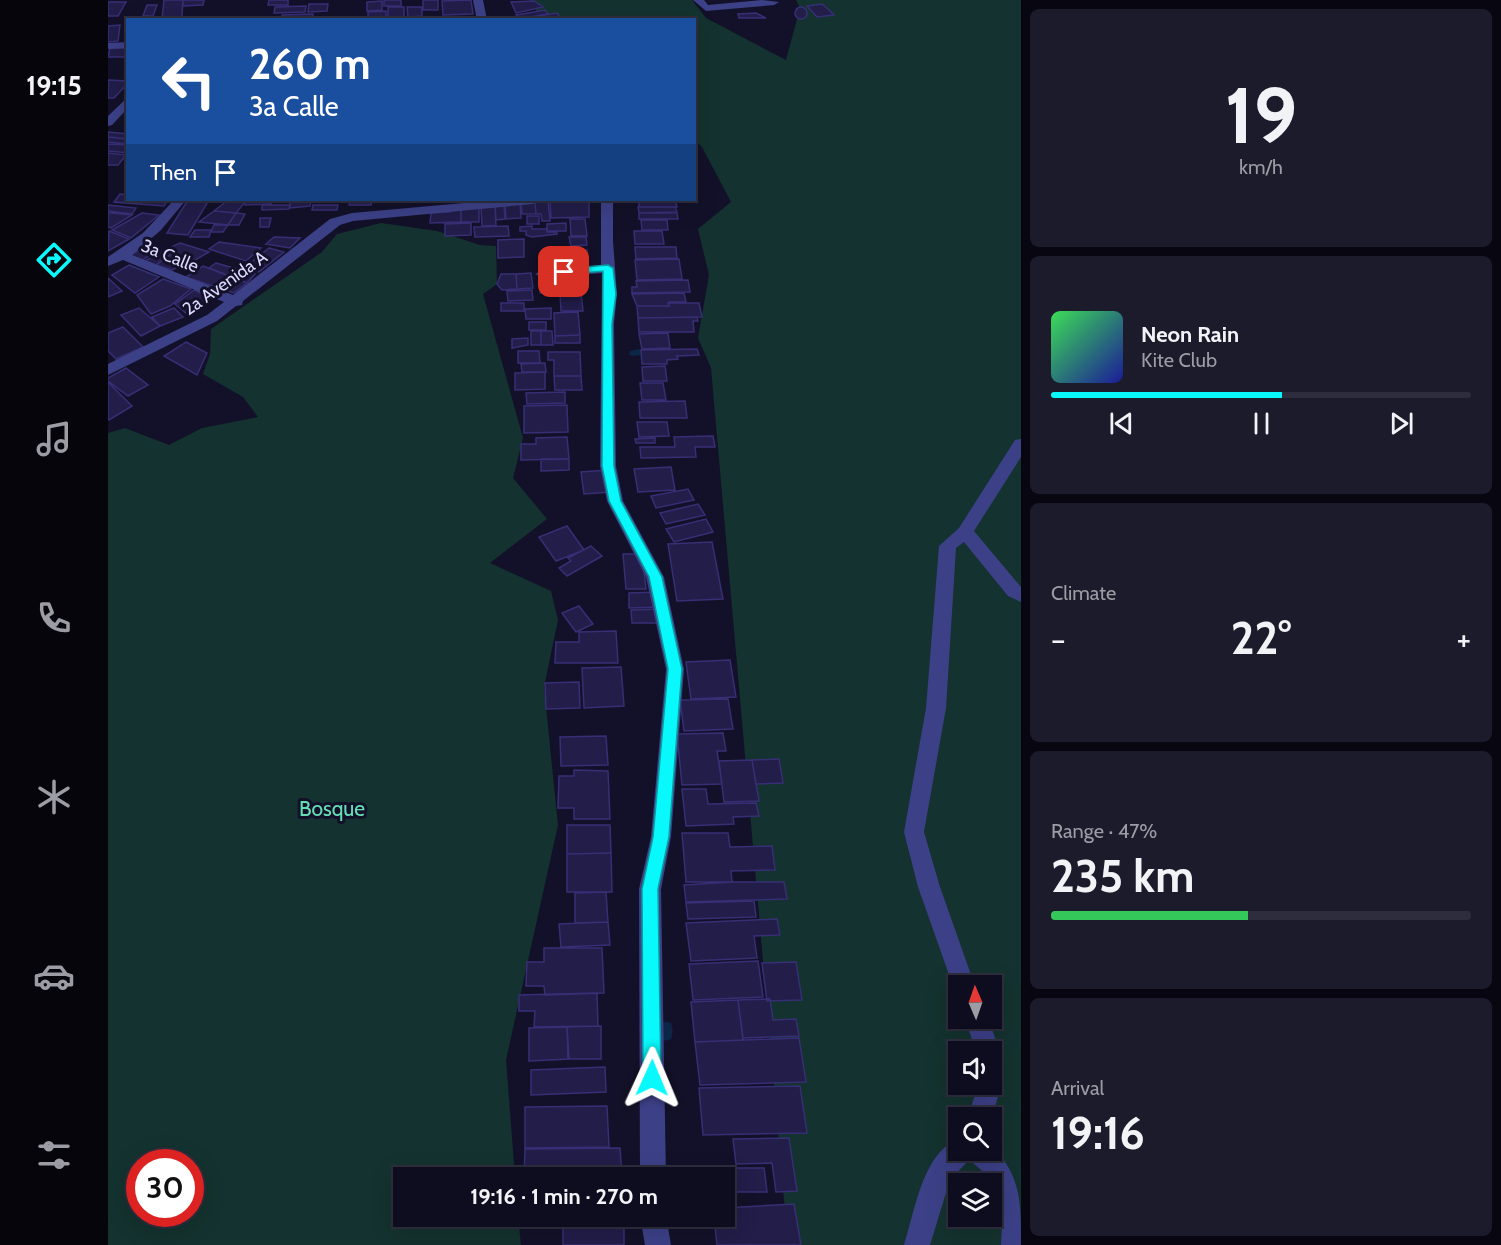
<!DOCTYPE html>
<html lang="en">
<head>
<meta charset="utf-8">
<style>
  :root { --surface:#0e0d1f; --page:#1c1b2c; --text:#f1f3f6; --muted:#9b9ca4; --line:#2e2d3d; --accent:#08f8fb }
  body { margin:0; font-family:Cabin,sans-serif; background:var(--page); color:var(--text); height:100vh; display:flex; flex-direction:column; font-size:22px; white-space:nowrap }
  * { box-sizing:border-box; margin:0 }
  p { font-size:20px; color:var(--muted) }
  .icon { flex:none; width:33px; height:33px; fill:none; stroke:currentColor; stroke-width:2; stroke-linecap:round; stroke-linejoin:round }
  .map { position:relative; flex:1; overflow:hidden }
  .side { display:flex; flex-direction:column; gap:9px; padding:9px; background:#080711; width:480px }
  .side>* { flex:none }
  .top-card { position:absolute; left:18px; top:18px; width:570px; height:183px; border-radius:0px; box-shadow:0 6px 24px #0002,0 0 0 2px var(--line); background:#1a4fa0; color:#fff; overflow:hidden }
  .needle { width:39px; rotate:358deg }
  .controls { position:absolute; left:840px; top:975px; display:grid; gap:12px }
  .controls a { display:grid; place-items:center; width:54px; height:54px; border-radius:0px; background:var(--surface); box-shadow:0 6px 24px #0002,0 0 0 2px var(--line); font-size:30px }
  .speed { position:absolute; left:18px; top:1149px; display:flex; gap:12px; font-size:30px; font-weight:700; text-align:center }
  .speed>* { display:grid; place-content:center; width:78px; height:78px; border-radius:50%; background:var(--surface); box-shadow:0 6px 24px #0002,0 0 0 2px var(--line); line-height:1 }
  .speed .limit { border:9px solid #d22; background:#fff; color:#111 }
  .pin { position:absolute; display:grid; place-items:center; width:51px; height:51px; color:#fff; margin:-26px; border-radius:12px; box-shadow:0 3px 9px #0006 }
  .me { position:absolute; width:66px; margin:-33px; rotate:1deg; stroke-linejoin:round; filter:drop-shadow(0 0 4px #0008) }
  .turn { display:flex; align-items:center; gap:21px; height:126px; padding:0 24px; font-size:27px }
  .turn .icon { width:78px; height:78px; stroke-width:2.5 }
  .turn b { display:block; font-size:42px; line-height:51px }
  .then { display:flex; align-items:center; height:57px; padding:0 24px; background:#0003; gap:12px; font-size:22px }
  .big { font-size:45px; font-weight:800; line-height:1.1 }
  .side .card { flex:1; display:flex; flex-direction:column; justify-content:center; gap:9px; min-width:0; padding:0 21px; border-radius:9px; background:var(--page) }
  .side .dial { align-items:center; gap:0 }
  .dial b { font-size:78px; line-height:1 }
  .song { display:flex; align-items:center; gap:18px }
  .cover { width:72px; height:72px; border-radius:9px; background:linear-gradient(135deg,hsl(130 70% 55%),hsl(240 70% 35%)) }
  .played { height:6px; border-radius:3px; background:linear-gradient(90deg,var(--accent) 55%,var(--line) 55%) }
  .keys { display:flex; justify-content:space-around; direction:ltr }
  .heat { display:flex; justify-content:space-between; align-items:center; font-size:33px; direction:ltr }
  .charge { height:9px; border-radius:4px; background:linear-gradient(90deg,#34c759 47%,var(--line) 0) }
  .trip { position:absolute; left:285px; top:1167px; width:342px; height:60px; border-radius:0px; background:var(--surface); box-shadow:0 6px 24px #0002,0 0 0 2px var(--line); font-weight:800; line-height:60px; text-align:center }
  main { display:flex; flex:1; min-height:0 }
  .menu { display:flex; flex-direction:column; width:108px; justify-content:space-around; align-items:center; background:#06050c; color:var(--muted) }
  .menu .icon { width:42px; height:42px }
  .menu .current { color:var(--accent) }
  .menu b { font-size:27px; color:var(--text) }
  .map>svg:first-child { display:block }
  .green { fill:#14322f; fill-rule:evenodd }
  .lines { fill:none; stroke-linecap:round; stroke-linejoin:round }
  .stream { fill:#0b2647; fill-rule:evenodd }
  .building { fill:#221d49; stroke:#372f75; stroke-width:1.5 }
  .minor { fill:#3c4087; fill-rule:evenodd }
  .route { fill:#08f8fb; stroke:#05a1a3; stroke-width:1.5 }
  .labels { text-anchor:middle; stroke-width:6; stroke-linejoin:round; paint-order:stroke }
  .far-street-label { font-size:18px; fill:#dad9fe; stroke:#131129 }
  .park-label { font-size:21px; fill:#64dfb5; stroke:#131129 }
</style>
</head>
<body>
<main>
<nav class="menu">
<b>19:15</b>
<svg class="icon current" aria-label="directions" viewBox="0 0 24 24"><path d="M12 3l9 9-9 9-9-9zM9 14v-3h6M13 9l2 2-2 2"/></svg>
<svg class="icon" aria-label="music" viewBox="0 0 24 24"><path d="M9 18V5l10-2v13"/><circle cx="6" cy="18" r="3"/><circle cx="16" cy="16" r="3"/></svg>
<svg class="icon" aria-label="phone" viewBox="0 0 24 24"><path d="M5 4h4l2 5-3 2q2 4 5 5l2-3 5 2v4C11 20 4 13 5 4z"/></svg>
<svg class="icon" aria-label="climate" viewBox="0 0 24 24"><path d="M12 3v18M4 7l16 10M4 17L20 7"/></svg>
<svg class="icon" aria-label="car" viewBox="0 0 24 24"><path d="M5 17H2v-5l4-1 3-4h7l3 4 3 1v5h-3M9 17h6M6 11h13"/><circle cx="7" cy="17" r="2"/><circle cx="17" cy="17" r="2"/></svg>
<svg class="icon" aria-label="filters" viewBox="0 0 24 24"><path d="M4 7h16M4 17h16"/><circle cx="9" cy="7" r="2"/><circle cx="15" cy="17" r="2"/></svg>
</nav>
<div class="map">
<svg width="913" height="1245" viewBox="0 0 913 1245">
  <rect width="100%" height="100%" fill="#131129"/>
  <path class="green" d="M422,0H584L598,18L678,60L692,8L688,0H913V1245H680L603,368L590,338L601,275L590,229L623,202L594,147L587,140L586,20L433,19ZM850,986H884V1018H850ZM850,1052H884V1084H850ZM850,1118H884V1150H850ZM850,1184H884V1216H850Z
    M273,223L329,231L372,245L388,246L389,284L375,294L415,438L405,478L439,519L382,563L443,591L450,620L436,687L450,825L398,1060L407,1177L296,1178V1216L410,1217L413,1245H0V433L17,428L61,445L94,428L150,417L135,397L95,374L102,354L103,329L214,252L229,234ZM32,1162H82V1214H32Z"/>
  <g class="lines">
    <path class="stream" d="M531,349L534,351V355L524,356L521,354L522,351Z
      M549,1022H559L563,1023C565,1028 565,1034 563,1039C557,1041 552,1041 546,1039L544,1027L545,1023Z"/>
  </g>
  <path class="building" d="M56,0H75L74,17L54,19Z
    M75,0H96L95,5L75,6Z
    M161,0H180V5H160Z
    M276,0H293V6H276Z
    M315,0H330V10H315Z
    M363,0L365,14L335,15L334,1Z
    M274,1V10L259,11V2Z
    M426,1L435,7L408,13L403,2Z
    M0,2H18L10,16H0Z
    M201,4H220L219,11L200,12Z
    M714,4L721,10L726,15L709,17L699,6Z
    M39,5H49L45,16H35Z
    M198,6L197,12L166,13L167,7Z
    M280,7H296V17L280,18Z
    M299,7H314V16L300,17Z
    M687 13a6 6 0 1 1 12 0a6 6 0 1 1-12 0Z
    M437,10L440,14L412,19L408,15Z
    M278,11V19L260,20V12Z
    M449,13L454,20L412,19Z
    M648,13L658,18H631L630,14Z
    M205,14V20H174V15Z
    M12,25L10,41L0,42V26Z
    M2,48H20V57H0Z
    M0,80L20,81V83L6,98H0Z
    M0,132L20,134V139L0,137Z
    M0,137L20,139V144L0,142Z
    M0,144L20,145V153L0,151Z
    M0,153L18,155L10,165H0Z
    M12,194L20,195V200H60L56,206L6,202Z
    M80,200H101L80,235L59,233Z
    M120,200L138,201L128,213L106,211Z
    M138,200H165L163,204L137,205Z
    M182,200H203L202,206L182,208Z
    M242,200H264L263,205H241Z
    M481,200V217L443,218L442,201Z
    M531,200H567L569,207H531Z
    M440,201L442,221H434L433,214H428L427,202Z
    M413,202H427L428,214H414Z
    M412,204L413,218L398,219L397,205Z
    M0,205L28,208L24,214L0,211Z
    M154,205H182L181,209L154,210Z
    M205,205H230L229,210H204Z
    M387,206H396L397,219L388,220Z
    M387,206L388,226H374L373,207Z
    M353,207H371V222H353Z
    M353,207V222L322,223L323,213L341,212Z
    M530,207H567L569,212L531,213Z
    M106,211L128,213L120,225L91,222Z
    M0,213H4L24,215L3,228L0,227Z
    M34,213L51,215L23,238L4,230Z
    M128,213L137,214L131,225H120Z
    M531,213H569L570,219H531Z
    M419,216H431V224H419Z
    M152,218H163L161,227H152Z
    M462,219H477L479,236H463Z
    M533,220H559L560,230H534Z
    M363,223V235L337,236V224Z
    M458,223V231H439V224Z
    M106,225H120L115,232H103Z
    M400,226L401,236L367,237L366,227Z
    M424,226V229H439V232H449V234L424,237L418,235V231H412V227Z
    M87,230H103L101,237H82Z
    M1,231L21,239L0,251Z
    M526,231H554L556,244H527Z
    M166,237L192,238L182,248L158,244Z
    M461,237H478L479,245L463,246Z
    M416,239V257L390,258V240Z
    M111,242L153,248L138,261L101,249Z
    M72,243L101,252L87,260L54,251Z
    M36,247L44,250L42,255L30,263L19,257Z
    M527,247H568L569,258L528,259Z
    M161,248L176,252L151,272L136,268Z
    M455,250H479L480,262L456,263Z
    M54,251L63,254L48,265L37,261Z
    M452,251L453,263L438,264L437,252Z
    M63,254L80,262L64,270L48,265Z
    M571,259L574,279L529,280L527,260Z
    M108,263L147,274L139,283L101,268Z
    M21,265L51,277L27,293L4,275Z
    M95,266L139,283L126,293L78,277Z
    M423,273L425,288L409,289L408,274Z
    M476,273L477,292L432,293L433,277Z
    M393,274H408L409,289L394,290L389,284Z
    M0,278L14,291L0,297Z
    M55,279L83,289L62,306L43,314L29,295Z
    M580,280L582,292L524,293V287H529L528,281Z
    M86,290L102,297L79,314L67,304Z
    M424,290L425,300L400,301L399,291Z
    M452,293H473L475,311H453Z
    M576,293L578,302H561V306H529L524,294Z
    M393,303H416V311H393Z
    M560,303H591L594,317L530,318L529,306H561Z
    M31,308L52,326L33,336L13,315Z
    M66,308L75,317L52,326L44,317Z
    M443,308V319H418L417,309Z
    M470,312L472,335L447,336L446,313Z
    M589,317L590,321H585L586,332H531L530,318Z
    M421,322H438V330H421Z
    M15,327L35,347L8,359L0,351V333Z
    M423,331H433V345H423Z
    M433,331H444L445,345H433Z
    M560,333L562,348L534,349L531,334Z
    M472,335V343H447V336Z
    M420,338V345L404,348V339Z
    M78,342L99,353L89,375L56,356Z
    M589,349L591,355L569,356L570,359L559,360V364H534L533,350Z
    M410,351H431L432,363H410Z
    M440,352H472L473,376H446V360H440Z
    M437,363L438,372H414L413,364Z
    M557,366L559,381H535L534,367Z
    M18,368L40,385L20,396L0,381V378Z
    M437,372V389L407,390V373Z
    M446,376H473L474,390H447Z
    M0,382L24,406L1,420L0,418Z
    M532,383H555L558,400H534Z
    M457,392V403L419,404L418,393Z
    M577,401L579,418H532L531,402Z
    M459,405L460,432L416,433V406Z
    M529,422H559L561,436L531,437Z
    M605,436L607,447H587L588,457L533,458L532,447H567L566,437Z
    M459,437L461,459L413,460V444H428V438Z
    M547,438V443H528L527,439Z
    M433,459H461V470L433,471Z
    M563,467L567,490L530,492L526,469Z
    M500,470L503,492L476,494L473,472Z
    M580,489L586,500L548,508L543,496Z
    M590,504L597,515L558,524L552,513Z
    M598,519L605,532L566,542L558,529Z
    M459,526L476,550L448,561L431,537Z
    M604,542L615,599L569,601L560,544Z
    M483,546L494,556L459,576L451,568L463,561L460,558Z
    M515,554H534L538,589H518Z
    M550,592L552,607L521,608V593Z
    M471,606L485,624L468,632L454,613Z
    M553,609L555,623H524L523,610Z
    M508,631L510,663H447L448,642H471V632Z
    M622,660L628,697L583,699L578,662Z
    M513,667L516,706L476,708L474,668Z
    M471,682L472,708L438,709L437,683Z
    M620,699L625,729L576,731L572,700Z
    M615,733L618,751H609L614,784L574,785L569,734Z
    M498,736L500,765L453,766L452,737Z
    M671,759L675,783L648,784L644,760Z
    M644,760L651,801L616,802L611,761Z
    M466,770L500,771L502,819H466V808H450L451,776H466Z
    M574,789H598L600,804L648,803L651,816L625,817L626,824L578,826Z
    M459,825H502L503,853L459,854Z
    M574,833H620L622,847L664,846L667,870L623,871L624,882H578Z
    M503,853L504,892H459V854Z
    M624,882H676L679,899L578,902L576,885Z
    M498,892L500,922L467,923V893Z
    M646,901L648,917L580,919L578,903Z
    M669,919L672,935L646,936L649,958L583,961L578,923Z
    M500,922L502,945L453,947L451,924Z
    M436,948H494L496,993L437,995L436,986H418L419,962H436Z
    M650,961L655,997L585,1000L581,964Z
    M688,962L694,1000L659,1001L654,963Z
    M489,993L490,1026L426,1027L427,1011H411V995Z
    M662,999L665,1020L688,1019L691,1036L635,1038L630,1000Z
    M630,1000L635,1040L587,1042L583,1002Z
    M493,1026V1059H460L459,1027Z
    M459,1027L461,1059L421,1061V1028Z
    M691,1038L698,1082L592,1085L587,1042Z
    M497,1067L498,1092L423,1095V1070Z
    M692,1086L699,1133L595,1135L591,1088Z
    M499,1106L501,1147L417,1148V1107Z
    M681,1138L689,1191L668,1192L664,1163L628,1164L625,1139Z
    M512,1148L514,1178H416L417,1149Z
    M612,1168H656L659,1192H616V1178H613Z
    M686,1204L693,1245H609L606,1216H616V1208Z
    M455,1216H516V1221L455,1223Z
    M516,1221V1245H455V1223Z"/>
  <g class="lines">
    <path class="minor" d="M365,0H375L379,20H369Z
      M585,0H596L600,5L654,0L671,2L666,5L598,11Z
      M20,42V48L0,49V43Z
      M20,97V108L4,125L0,126V116Z
      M66,200H78L53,230L24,255L125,295L222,219L244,213L390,200H431L425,204L245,221L232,225L135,301L134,305L128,306L109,321L0,375V364L99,315L116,302L15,260L0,266V257L35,233Z
      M493,200H505V241L509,294L506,324L508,466L515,501L556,577L576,669L563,837L553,889L558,1178H532L531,889L543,837L558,669L538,577L499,501L492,466L494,273L434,278L427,274L434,270L493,265Z
      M913,439V457L866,531L913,587V602L900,596L856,542L848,548L838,708L816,832L832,887L867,986H850V995L845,986L810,887L796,832L818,708L831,546L851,528L907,440Z
      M857,1018H880C897,1067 901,1067 883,1118H859L871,1084H884V1052H868Z
      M850,1139V1150H884V1146C913,1176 913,1201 913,1245H893C895,1200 900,1190 861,1160L842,1180L822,1245H796C807,1212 814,1154 850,1139Z
      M532,1216H558L563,1245H537Z"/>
  </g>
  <path class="route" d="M500,265L505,268L508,294L504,324L506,466L513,501L554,577L574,669L561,837L550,889L553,1078L551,1085L544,1087L538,1085L535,1078L534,889L545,837L560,669L541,577L501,501L494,466L495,271L456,275L451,272L456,269Z"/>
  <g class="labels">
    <g class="far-street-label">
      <text transform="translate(62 256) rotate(22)" y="6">3a Calle</text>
      <text transform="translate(117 283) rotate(-35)" y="6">2a Avenida A</text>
    </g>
    <g class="park-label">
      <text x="224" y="816">Bosque</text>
    </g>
  </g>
</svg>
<div class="controls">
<a><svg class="needle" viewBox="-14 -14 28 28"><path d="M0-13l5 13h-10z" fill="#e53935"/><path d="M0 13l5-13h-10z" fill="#9b9ca4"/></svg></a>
<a><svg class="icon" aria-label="sound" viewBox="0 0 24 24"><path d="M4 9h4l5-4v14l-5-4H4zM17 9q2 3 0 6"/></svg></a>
<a><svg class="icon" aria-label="search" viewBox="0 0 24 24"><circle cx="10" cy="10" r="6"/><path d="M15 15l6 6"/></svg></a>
<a><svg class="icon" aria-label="layers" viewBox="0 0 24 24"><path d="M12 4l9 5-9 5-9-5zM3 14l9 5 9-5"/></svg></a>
</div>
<div class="speed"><div class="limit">30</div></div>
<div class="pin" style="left:456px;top:272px;background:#d93025"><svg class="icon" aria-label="arrive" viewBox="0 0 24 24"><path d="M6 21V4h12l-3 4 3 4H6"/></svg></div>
<svg class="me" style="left:544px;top:1078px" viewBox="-20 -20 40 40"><path d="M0-17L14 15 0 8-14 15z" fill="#08f8fb" stroke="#fff" stroke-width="4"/></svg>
<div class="trip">19:16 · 1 min · 270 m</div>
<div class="top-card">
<div class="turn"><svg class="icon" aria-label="left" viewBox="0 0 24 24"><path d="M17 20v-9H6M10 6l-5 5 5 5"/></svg><div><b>260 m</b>3a Calle</div></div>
<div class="then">Then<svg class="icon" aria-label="arrive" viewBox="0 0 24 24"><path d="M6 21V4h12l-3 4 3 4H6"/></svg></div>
</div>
</div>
<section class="side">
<div class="card dial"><b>19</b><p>km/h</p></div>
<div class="card">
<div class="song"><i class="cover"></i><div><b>Neon Rain</b><p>Kite Club</p></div></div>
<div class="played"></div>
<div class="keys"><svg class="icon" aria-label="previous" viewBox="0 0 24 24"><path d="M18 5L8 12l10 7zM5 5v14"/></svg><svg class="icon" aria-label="pause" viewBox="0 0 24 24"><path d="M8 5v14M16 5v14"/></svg><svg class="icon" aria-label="next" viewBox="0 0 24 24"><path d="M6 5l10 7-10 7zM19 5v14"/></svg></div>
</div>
<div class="card"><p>Climate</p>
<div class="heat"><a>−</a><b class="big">22°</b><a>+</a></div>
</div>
<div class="card"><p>Range · 47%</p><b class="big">235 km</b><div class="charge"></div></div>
<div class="card"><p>Arrival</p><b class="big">19:16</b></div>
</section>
</main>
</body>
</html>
